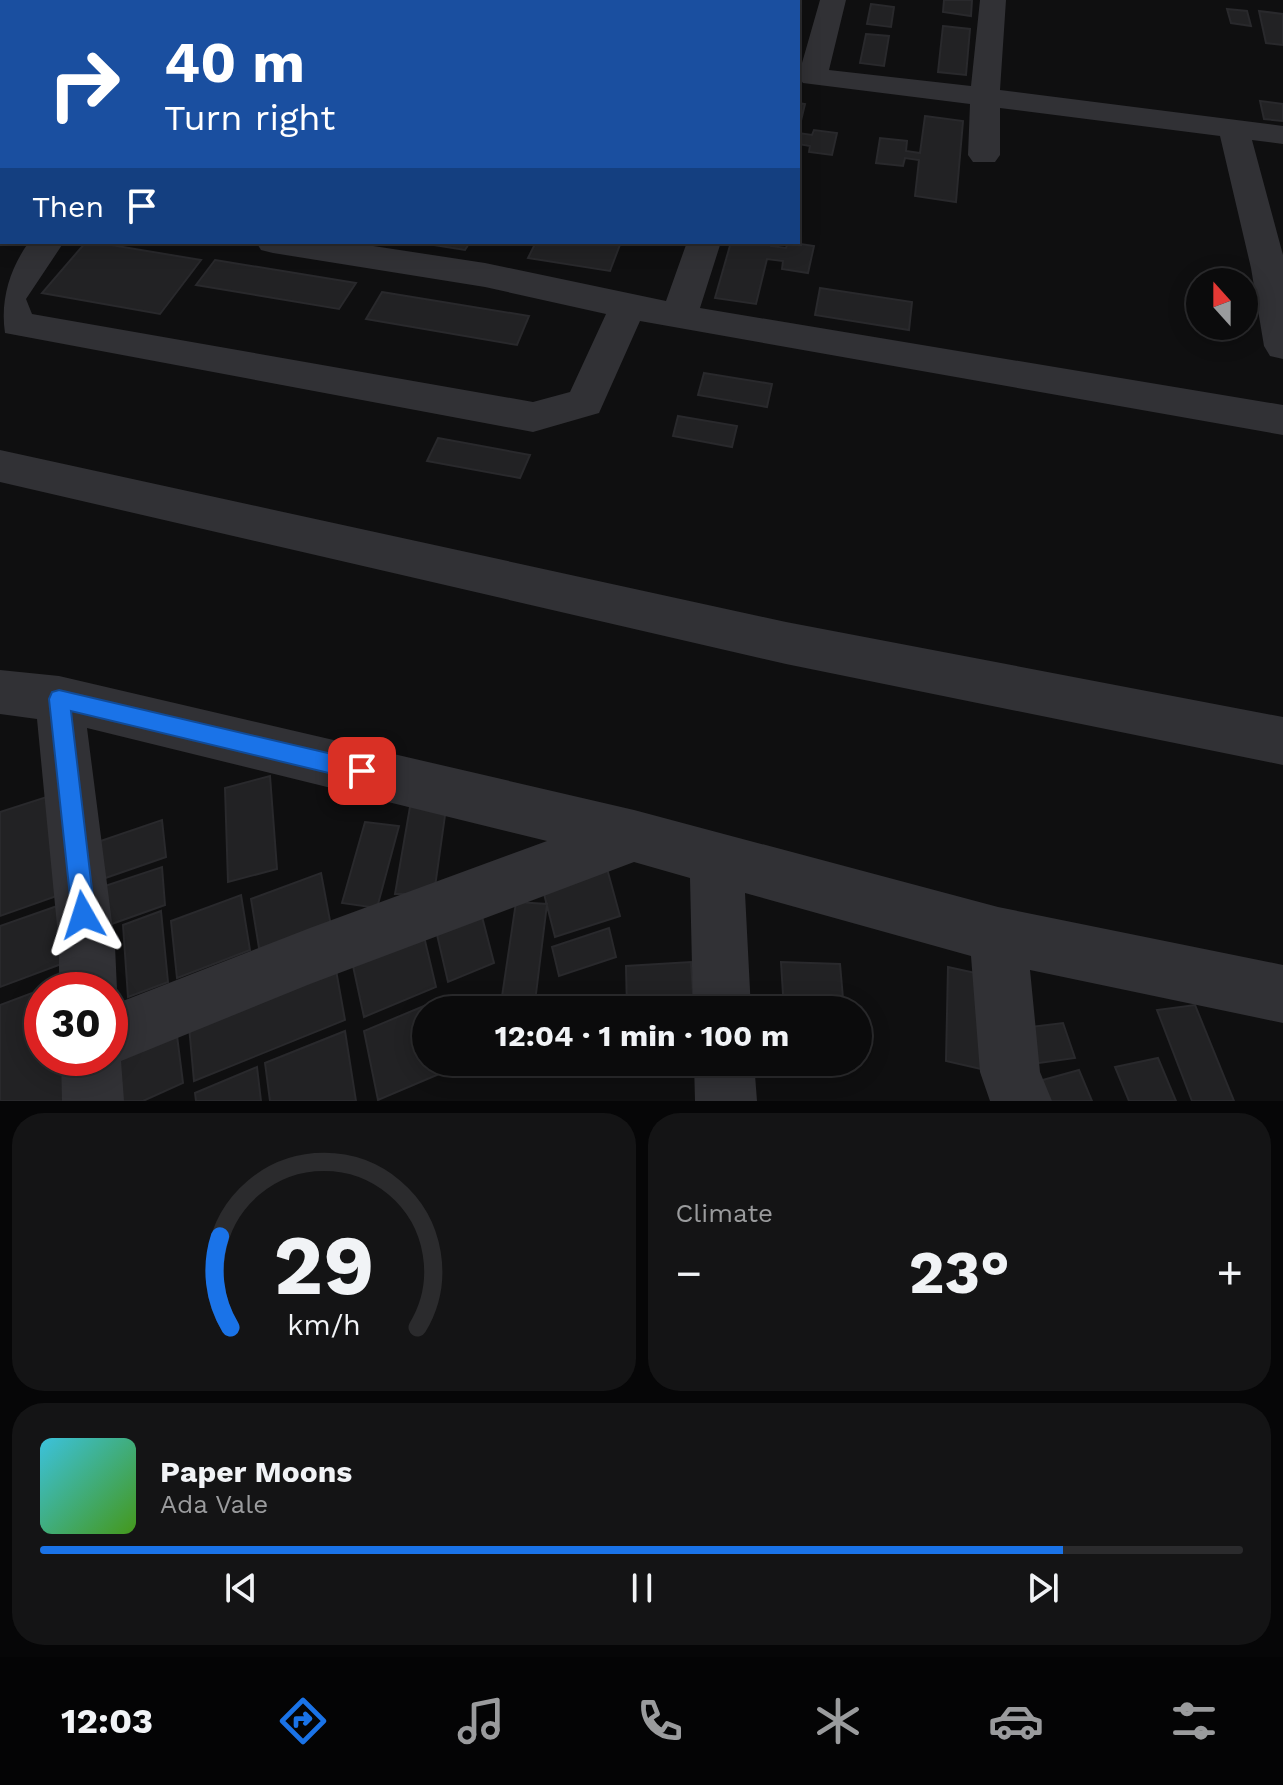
<!DOCTYPE html>
<html lang="en">
<head>
<meta charset="utf-8">
<style>
  :root { --surface:#0b0b0c; --page:#141415; --text:#f1f3f6; --muted:#9a9b9d; --line:#2b2b2d; --accent:#1a73e8 }
  body { margin:0; font-family:"Work Sans",sans-serif; background:var(--page); color:var(--text); height:100vh; display:flex; flex-direction:column; font-size:30px; white-space:nowrap }
  * { box-sizing:border-box; margin:0 }
  p { font-size:26px; color:var(--muted) }
  .icon { flex:none; width:44px; height:44px; fill:none; stroke:currentColor; stroke-width:2; stroke-linecap:round; stroke-linejoin:round }
  .map { position:relative; height:1101px; overflow:hidden }
  .sheet { display:flex; flex-direction:column; gap:12px; padding:12px; background:#060607; flex:1 }
  .sheet>* { flex:none }
  .hud { position:absolute; left:0px; top:0px; width:800px; height:244px; box-shadow:0 4px 20px #0003,0 0 0 2px var(--line); background:#1a4fa0; color:#fff; overflow:hidden }
  .needle { width:52px; rotate:339deg }
  .controls { position:absolute; left:1186px; top:268px; display:grid; gap:16px }
  .controls a { display:grid; place-items:center; width:72px; height:72px; border-radius:50%; background:var(--surface); box-shadow:0 4px 20px #0003,0 0 0 2px var(--line); font-size:40px }
  .speed { position:absolute; left:24px; top:972px; display:flex; gap:16px; font-size:40px; font-weight:700; text-align:center }
  .speed>* { display:grid; place-content:center; width:104px; height:104px; border-radius:50%; background:var(--surface); box-shadow:0 4px 20px #0003,0 0 0 2px var(--line); line-height:1 }
  .speed .limit { border:12px solid #d22; background:#fff; color:#111 }
  .pin { position:absolute; display:grid; place-items:center; width:68px; height:68px; color:#fff; margin:-34px; border-radius:16px; box-shadow:0 4px 12px #0006 }
  .me { position:absolute; width:88px; margin:-44px; rotate:354deg; stroke-linejoin:round; filter:drop-shadow(0 0 6px #0008) }
  .turn { display:flex; align-items:center; gap:28px; height:168px; padding:0 32px; font-size:36px }
  .turn .icon { width:104px; height:104px; stroke-width:2.5 }
  .turn b { display:block; font-size:56px; line-height:68px }
  .then { display:flex; align-items:center; height:76px; padding:0 32px; background:#0003; gap:16px; font-size:30px }
  .big { font-size:60px; font-weight:700; line-height:1.1 }
  .sheet .card { flex:1; display:flex; flex-direction:column; justify-content:center; gap:12px; min-width:0; padding:0 28px; border-radius:32px; background:var(--page) }
  .sheet .dial { align-items:center; gap:0 }
  .dial svg { height:208px; overflow:visible; fill:none; stroke:var(--line); stroke-width:7; stroke-linecap:round; text-anchor:middle }
  .dial text { fill:var(--text); stroke:none }
  .song { display:flex; align-items:center; gap:24px }
  .cover { width:96px; height:96px; border-radius:12px; background:linear-gradient(135deg,hsl(190 70% 55%),hsl(100 70% 35%)) }
  .played { height:8px; border-radius:4px; background:linear-gradient(90deg,var(--accent) 85%,var(--line) 85%) }
  .keys { display:flex; justify-content:space-around; direction:ltr }
  .heat { display:flex; justify-content:space-between; align-items:center; font-size:44px; direction:ltr }
  .sheet .tiles { flex:1; display:grid; gap:12px; grid-template-columns:1fr 1fr }
  .card:last-child { grid-column:span 2 }
  .trip { position:absolute; left:412px; top:996px; width:460px; height:80px; border-radius:40px; background:var(--surface); box-shadow:0 4px 20px #0003,0 0 0 2px var(--line); font-weight:700; line-height:80px; text-align:center }
  .tabs { display:flex; height:128px; justify-content:space-around; align-items:center; background:#040405; color:var(--muted) }
  .tabs .icon { width:56px; height:56px }
  .tabs .current { color:var(--accent) }
  .tabs b { font-size:36px; color:var(--text) }
  .map>svg:first-child { display:block }
  .building { fill:#222224; stroke:#29292c; stroke-width:2 }
  .lines { fill:none; stroke-linecap:round; stroke-linejoin:round }
  .minor { fill:#313135; fill-rule:evenodd }
  .major { fill:#4d4e53; fill-rule:evenodd }
  .route { fill:#1a73e8; stroke:#114b97; stroke-width:2 }
</style>
</head>
<body>
<div class="map">
<svg width="1283" height="1101" viewBox="0 0 1283 1101">
  <rect width="100%" height="100%" fill="#0f0f10"/>
  <path class="building" d="M944,0H972L971,16L943,12Z
    M871,4L894,7L891,27L867,24Z
    M1227,9L1247,11L1251,26L1231,23Z
    M1259,11L1283,14V45L1266,43Z
    M943,26L970,29L966,75L938,72Z
    M866,34L889,36L884,66L860,63Z
    M1260,101L1283,104V121L1264,119Z
    M798,103L805,104L798,133L812,135L814,130L837,133L832,155L809,152L810,146L798,144Z
    M925,116L963,121L956,202L915,196L919,160L905,158L903,166L876,163L880,138L907,141L906,151L920,153Z
    M86,242H93L201,260L160,314L42,293Z
    M415,242H470L465,250Z
    M536,242H621L610,271L528,258Z
    M731,242H772L771,246L786,248L788,242L814,246L808,273L782,269L783,261L767,259L756,304L715,298Z
    M215,260L356,283L339,309L196,285Z
    M820,288L912,302L909,330L815,315Z
    M382,292L529,316L517,345L366,319Z
    M704,373L772,384L767,407L698,395Z
    M678,416L737,426L732,447L673,436Z
    M438,438L530,455L520,478L427,461Z
    M270,776L277,869L228,882L225,788Z
    M62,792L65,893L0,916V812Z
    M411,801H447L434,894H395Z
    M162,820L166,857L88,884L86,846Z
    M365,822L399,826L377,908L342,903Z
    M606,865L620,916L555,937L542,886Z
    M162,867L165,905L92,931L90,891Z
    M321,873L331,926L260,954L251,899Z
    M241,895L250,950L177,978L171,921Z
    M516,902L547,904L534,1010H500Z
    M63,904L64,963L0,987V926Z
    M479,905L494,963L448,982L434,922Z
    M161,911L168,982L128,997L123,925Z
    M421,924L436,987L364,1017L350,952Z
    M609,928L616,957L559,976L552,947Z
    M334,959L345,1020L194,1081L188,1015Z
    M691,962L694,1010H627L626,966Z
    M781,962L840,964L844,1010H784Z
    M948,967L994,977V1072L946,1061Z
    M67,980V990H42V1058H70L72,1101H0V1005Z
    M448,996L451,1010H426V1062L465,1063L378,1100L364,1031Z
    M543,1000H611L610,1010H542Z
    M1195,1005L1234,1101H1192L1157,1010Z
    M175,1020L183,1083L143,1101H98L95,1058H110V1047Z
    M1063,1023L1075,1058L1025,1065L1014,1029Z
    M345,1031L356,1101H270L265,1063Z
    M1158,1058L1176,1101H1129L1115,1067Z
    M539,1062H609L608,1067L539,1066Z
    M786,1062H848V1069L786,1067Z
    M257,1067L261,1101H196L195,1093Z
    M1079,1070L1092,1101H1039L1032,1083Z"/>
  <g class="lines">
    <path class="minor" d="M200,0H243L244,2H201Z
      M820,0H846L829,70L971,86L980,0H1006L1000,90L1283,126V144L1252,140L1283,255V359L1270,356L1264,346L1251,268L1220,136L1000,108V155L995,162H973L968,155L970,104L803,83L798,77Z
      M0,179H2V200H0Z
      M29,242H64L26,299L32,314L533,402L570,392L606,314L485,287L273,253L261,250L256,242H347L485,263L666,301L687,242H721L700,308L1283,405V435L640,321L599,413L533,432L5,333C0,300 10,268 29,242Z
      M0,450L786,622L1283,717V765L786,664L0,482Z
      M0,670L59,676L634,810L998,907L1283,965V1023L1030,970L1040,1072L1052,1101H990L980,1072L971,956L745,893L751,1010H693L690,878L634,862L310,984L121,1061L124,1101H62L61,1058H110V990H59V946L37,719L0,714ZM87,728L547,841L310,928L110,1006L117,990L115,946Z
      M694,1062H754L757,1101H695Z"/>
    <path class="major" d="M2,147V168L0,169V148Z"/>
  </g>
  <path class="route" d="M59,690L362,761L369,764L372,771L369,778L362,781L71,711L95,915L92,923L83,926L75,923L72,915L49,699L52,692Z"/>
</svg>
<div class="controls">
<a><svg class="needle" viewBox="-14 -14 28 28"><path d="M0-13l5 13h-10z" fill="#e53935"/><path d="M0 13l5-13h-10z" fill="#9a9b9d"/></svg></a>
</div>
<div class="speed"><div class="limit">30</div></div>
<div class="pin" style="left:362px;top:771px;background:#d93025"><svg class="icon" aria-label="arrive" viewBox="0 0 24 24"><path d="M6 21V4h12l-3 4 3 4H6"/></svg></div>
<svg class="me" style="left:83px;top:915px" viewBox="-20 -20 40 40"><path d="M0-17L14 15 0 8-14 15z" fill="#1a73e8" stroke="#fff" stroke-width="4"/></svg>
<div class="trip">12:04 · 1 min · 100 m</div>
<div class="hud">
<div class="turn"><svg class="icon" aria-label="right" viewBox="0 0 24 24"><path d="M7 20v-9h11M14 6l5 5-5 5"/></svg><div><b>40 m</b>Turn right</div></div>
<div class="then">Then<svg class="icon" aria-label="arrive" viewBox="0 0 24 24"><path d="M6 21V4h12l-3 4 3 4H6"/></svg></div>
</div>
</div>
<section class="sheet">
<div class="tiles">
<div class="card dial"><svg viewBox="0 0 100 80">
<path d="M14 69A42 42 0 1 1 86 69"/>
<path d="M14 69A42 42 0 0 1 10 34" stroke="#1a73e8"/>
<text x="50" y="56" font-size="32" font-weight="700">29</text>
<text x="50" y="72" font-size="11">km/h</text>
</svg></div>
<div class="card"><p>Climate</p>
<div class="heat"><a>−</a><b class="big">23°</b><a>+</a></div>
</div>
<div class="card">
<div class="song"><i class="cover"></i><div><b>Paper Moons</b><p>Ada Vale</p></div></div>
<div class="played"></div>
<div class="keys"><svg class="icon" aria-label="previous" viewBox="0 0 24 24"><path d="M18 5L8 12l10 7zM5 5v14"/></svg><svg class="icon" aria-label="pause" viewBox="0 0 24 24"><path d="M8 5v14M16 5v14"/></svg><svg class="icon" aria-label="next" viewBox="0 0 24 24"><path d="M6 5l10 7-10 7zM19 5v14"/></svg></div>
</div>
</div>
</section>
<nav class="tabs">
<b>12:03</b>
<svg class="icon current" aria-label="directions" viewBox="0 0 24 24"><path d="M12 3l9 9-9 9-9-9zM9 14v-3h6M13 9l2 2-2 2"/></svg>
<svg class="icon" aria-label="music" viewBox="0 0 24 24"><path d="M9 18V5l10-2v13"/><circle cx="6" cy="18" r="3"/><circle cx="16" cy="16" r="3"/></svg>
<svg class="icon" aria-label="phone" viewBox="0 0 24 24"><path d="M5 4h4l2 5-3 2q2 4 5 5l2-3 5 2v4C11 20 4 13 5 4z"/></svg>
<svg class="icon" aria-label="climate" viewBox="0 0 24 24"><path d="M12 3v18M4 7l16 10M4 17L20 7"/></svg>
<svg class="icon" aria-label="car" viewBox="0 0 24 24"><path d="M5 17H2v-5l4-1 3-4h7l3 4 3 1v5h-3M9 17h6M6 11h13"/><circle cx="7" cy="17" r="2"/><circle cx="17" cy="17" r="2"/></svg>
<svg class="icon" aria-label="filters" viewBox="0 0 24 24"><path d="M4 7h16M4 17h16"/><circle cx="9" cy="7" r="2"/><circle cx="15" cy="17" r="2"/></svg>
</nav>
</body>
</html>
